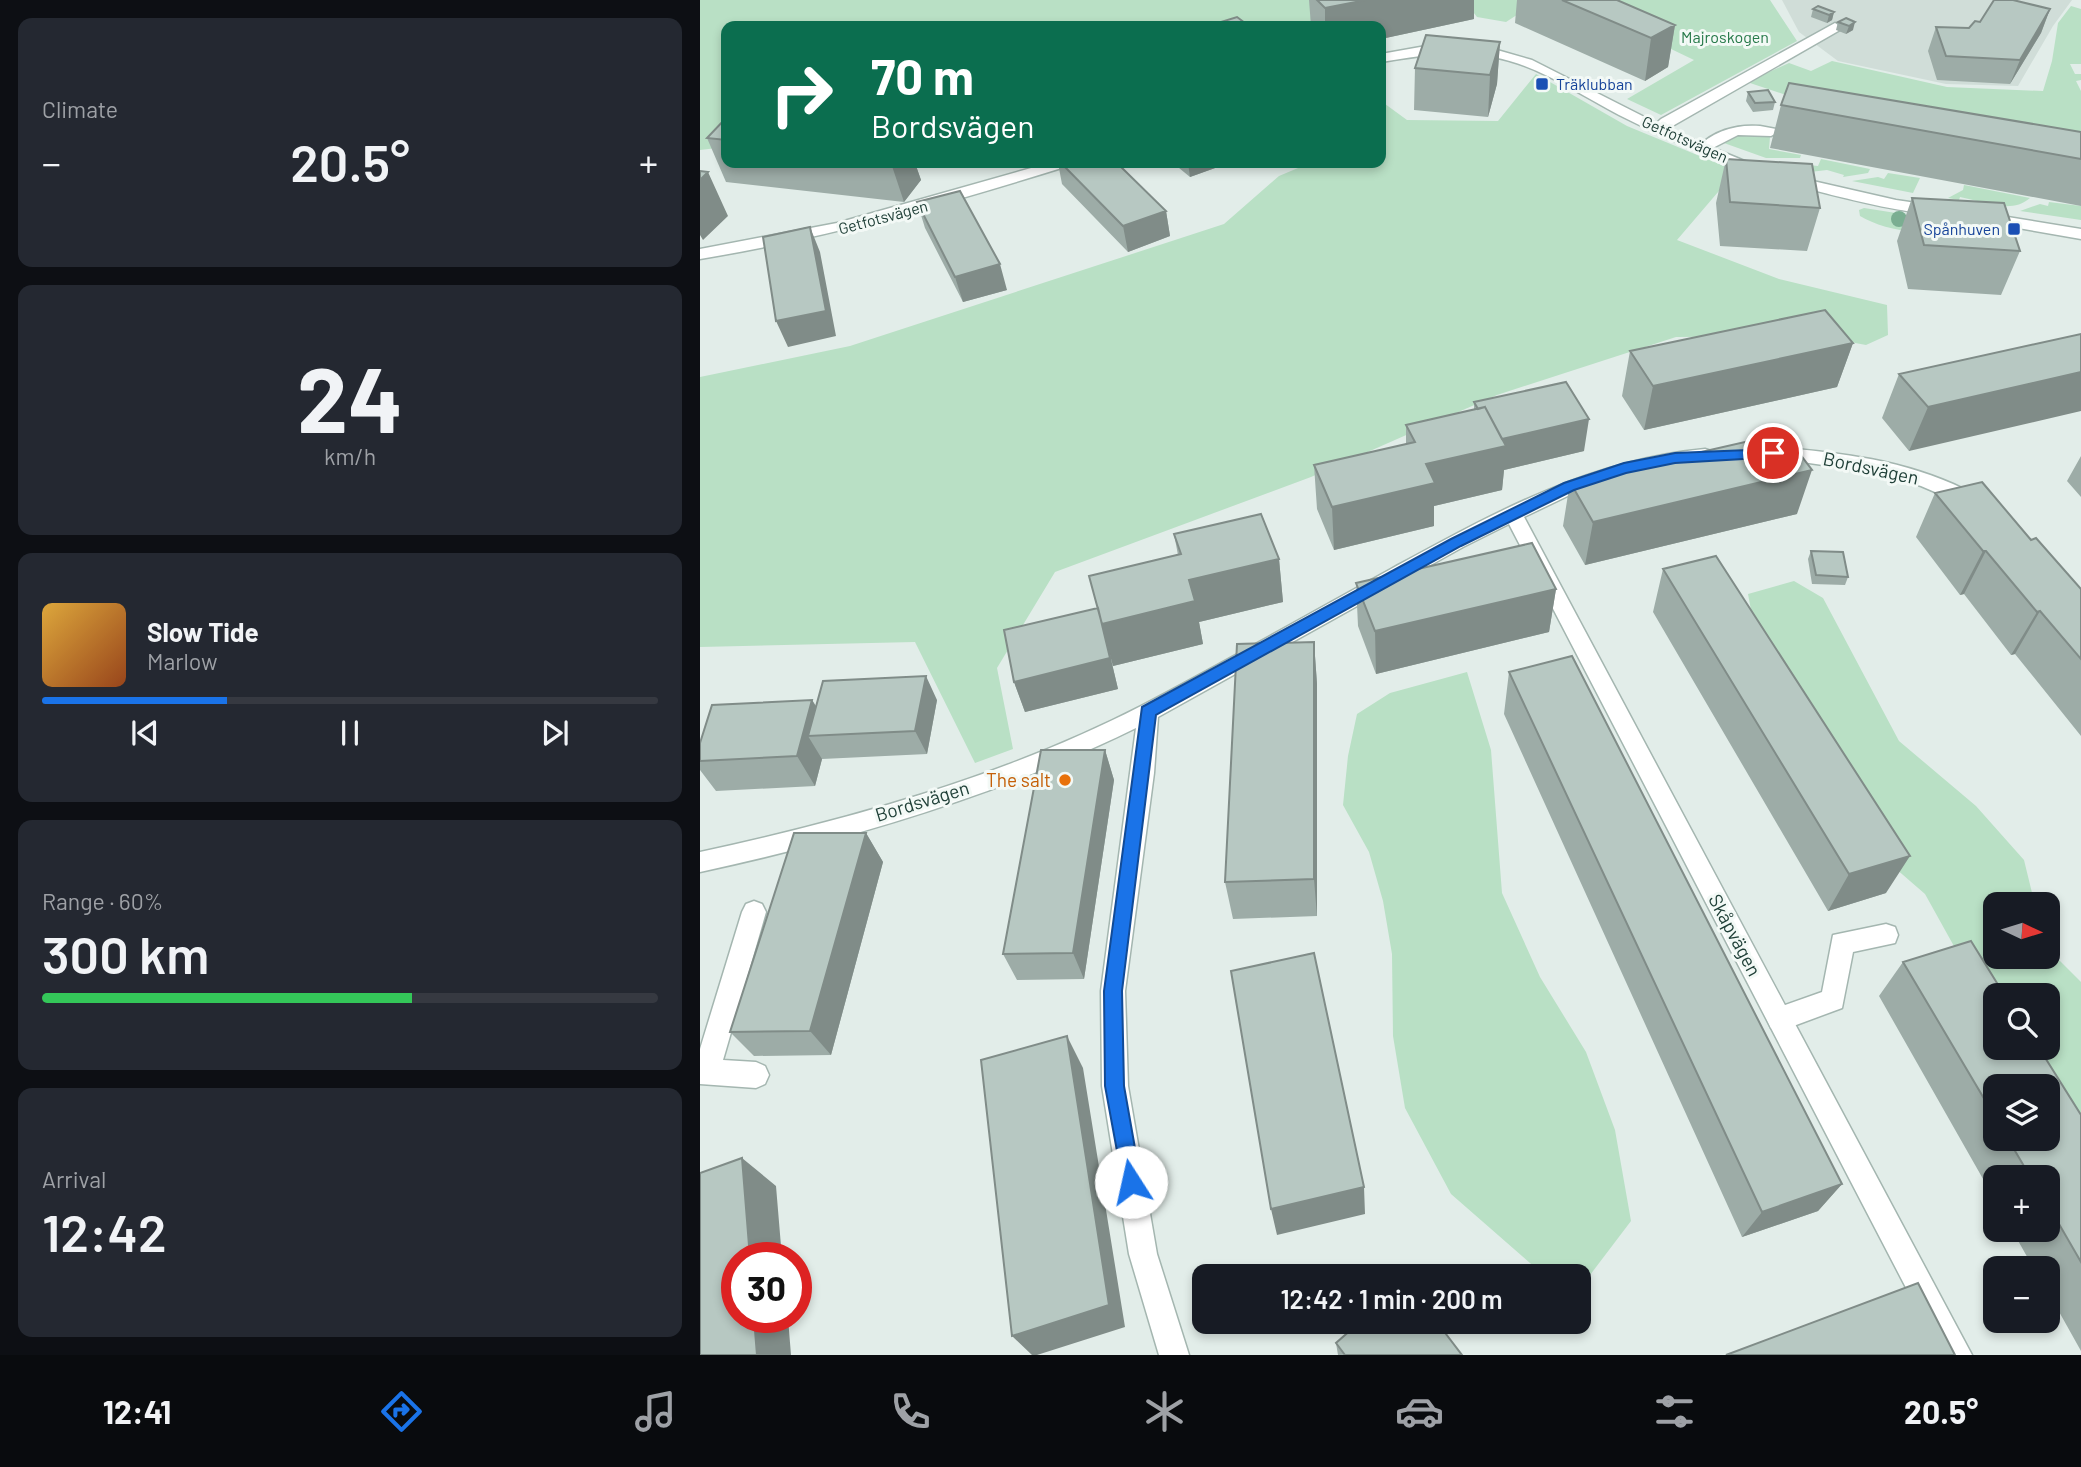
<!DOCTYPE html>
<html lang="en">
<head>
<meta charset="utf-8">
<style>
  :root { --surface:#171b24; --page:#242831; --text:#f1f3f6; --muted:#9ea1a6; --line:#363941; --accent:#1a73e8 }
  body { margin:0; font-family:Barlow,sans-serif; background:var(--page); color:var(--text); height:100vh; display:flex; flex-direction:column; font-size:26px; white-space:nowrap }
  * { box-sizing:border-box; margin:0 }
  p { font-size:23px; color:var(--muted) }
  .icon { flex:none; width:38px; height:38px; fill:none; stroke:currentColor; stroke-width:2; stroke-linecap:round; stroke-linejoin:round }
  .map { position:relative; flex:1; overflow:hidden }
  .side { display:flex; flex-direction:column; gap:18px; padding:18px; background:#0d0f14; width:700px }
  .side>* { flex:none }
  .top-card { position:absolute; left:21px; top:21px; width:665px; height:147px; border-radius:14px; box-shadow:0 4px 10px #0003; background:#0b6e4f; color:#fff; overflow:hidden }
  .needle { width:46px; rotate:94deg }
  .buttons { position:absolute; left:1283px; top:892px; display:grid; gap:14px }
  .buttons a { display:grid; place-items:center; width:77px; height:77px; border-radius:14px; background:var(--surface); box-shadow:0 4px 10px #0003; font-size:35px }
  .speed { position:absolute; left:21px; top:1242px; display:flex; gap:14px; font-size:35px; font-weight:700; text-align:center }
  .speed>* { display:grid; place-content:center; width:91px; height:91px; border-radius:50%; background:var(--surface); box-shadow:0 4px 10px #0003; line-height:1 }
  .speed .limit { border:10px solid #d22; background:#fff; color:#111 }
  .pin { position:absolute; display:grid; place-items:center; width:60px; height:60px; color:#fff; margin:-30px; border:4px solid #fff; border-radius:50%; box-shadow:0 2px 7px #0007 }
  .me { position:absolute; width:77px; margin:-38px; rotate:350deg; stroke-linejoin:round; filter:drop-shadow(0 0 5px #0008) }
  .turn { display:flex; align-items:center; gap:24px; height:147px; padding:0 35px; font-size:32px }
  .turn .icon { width:91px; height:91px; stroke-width:2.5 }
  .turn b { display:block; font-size:49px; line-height:60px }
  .big { font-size:52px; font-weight:600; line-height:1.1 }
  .side .tile { flex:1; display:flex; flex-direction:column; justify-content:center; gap:10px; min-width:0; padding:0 24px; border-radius:14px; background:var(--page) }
  .side .dial { align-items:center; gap:0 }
  .dial b { font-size:91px; line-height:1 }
  .song { display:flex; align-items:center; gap:21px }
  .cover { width:84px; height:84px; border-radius:10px; background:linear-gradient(135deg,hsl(40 70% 55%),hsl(20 70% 35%)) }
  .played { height:7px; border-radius:4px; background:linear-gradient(90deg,var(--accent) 30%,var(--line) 30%) }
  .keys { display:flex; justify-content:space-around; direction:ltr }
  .heat { display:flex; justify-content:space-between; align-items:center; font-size:38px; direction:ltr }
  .charge { height:10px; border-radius:5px; background:linear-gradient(90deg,#34c759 60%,var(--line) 0) }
  .trip { position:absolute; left:492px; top:1264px; width:399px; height:70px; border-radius:14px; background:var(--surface); box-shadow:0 4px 10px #0003; font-weight:600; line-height:70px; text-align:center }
  .tabs { display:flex; height:112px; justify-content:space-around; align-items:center; background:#090b0e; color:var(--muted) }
  .tabs .icon { width:49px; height:49px }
  .tabs .current { color:var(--accent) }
  .tabs b { font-size:32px; color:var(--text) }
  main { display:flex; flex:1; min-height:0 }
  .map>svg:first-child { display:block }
  .built { fill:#d0ddd8 }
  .green { fill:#b9e0c5 }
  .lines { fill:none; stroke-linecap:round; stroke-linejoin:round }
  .lane-casing { stroke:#a4b6b0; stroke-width:3 }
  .street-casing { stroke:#a4b6b0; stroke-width:3 }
  .lane { fill:#fff; fill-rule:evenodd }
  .street { fill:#fff; fill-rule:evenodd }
  .tree { fill:#7bae92 }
  .wall { fill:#9daca7; fill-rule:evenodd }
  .shaded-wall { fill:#808c88 }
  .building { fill:#b7c8c2; stroke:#808c88; stroke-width:2 }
  .route { fill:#1a73e8; stroke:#114b97; stroke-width:2 }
  .transit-dot { fill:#1a4fb4; stroke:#f3f9f6; stroke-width:2.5 }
  .food-dot { fill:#e8710a; stroke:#f3f9f6; stroke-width:2.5 }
  .labels { text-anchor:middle; stroke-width:6; stroke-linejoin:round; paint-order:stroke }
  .far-park-label { font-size:16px; fill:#277a4a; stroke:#f3f9f6 }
  .far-transit-label { font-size:16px; fill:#164399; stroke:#f3f9f6; text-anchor:start }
  .far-street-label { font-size:16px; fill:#204038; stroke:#f3f9f6 }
  .street-label { font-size:19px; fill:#204038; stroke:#f3f9f6 }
  .food-label { font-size:19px; fill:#c56008; stroke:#f3f9f6; text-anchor:end }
</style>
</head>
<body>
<main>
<section class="side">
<div class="tile"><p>Climate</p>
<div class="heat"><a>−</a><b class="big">20.5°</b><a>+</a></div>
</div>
<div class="tile dial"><b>24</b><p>km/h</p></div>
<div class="tile">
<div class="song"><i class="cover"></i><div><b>Slow Tide</b><p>Marlow</p></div></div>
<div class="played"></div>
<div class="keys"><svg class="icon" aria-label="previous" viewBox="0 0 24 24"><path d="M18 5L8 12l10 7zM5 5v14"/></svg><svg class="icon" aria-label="pause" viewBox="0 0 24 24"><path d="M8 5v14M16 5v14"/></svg><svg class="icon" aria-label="next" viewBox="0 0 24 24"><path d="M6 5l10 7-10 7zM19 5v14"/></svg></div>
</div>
<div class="tile"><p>Range · 60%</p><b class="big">300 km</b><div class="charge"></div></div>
<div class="tile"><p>Arrival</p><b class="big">12:42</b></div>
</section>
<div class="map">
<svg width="1381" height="1355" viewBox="0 0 1381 1355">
  <rect width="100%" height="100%" fill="#e2ede9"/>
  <path class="built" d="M1082,0H1372L1353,26L1318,86L1246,84L1138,61L1099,32Z"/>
  <path class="green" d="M0,0H727L614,26H26V147L0,150Z
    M764,0H840L806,22L777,17Z
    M862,0H1070L1097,41L961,115L927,99L994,60L875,3Z
    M1371,6L1381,9V64H1370L1375,74H1381V80L1376,81L1381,91V164L1098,99L1047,82L1089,63L1111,71L1132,61L1247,87L1343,91L1352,61L1358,23Z
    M836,74L927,126L1036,171L977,240L1079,279L1187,305L1188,335L1166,345L1118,336L976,337L797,395L611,477L355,572L297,668L313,749L275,763L215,642L0,647V377L150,346L524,224L579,176L610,163H681V101L707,120L798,121Z
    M1049,133L1070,137L1069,149L1101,155L1100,158H1066L1024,143L1029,138Z
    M1121,159L1170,169L1168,173L1143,177L1144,175L1127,170L1110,172L1077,162L1118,166Z
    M1188,173L1220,178L1213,193L1152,181L1178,177L1184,179Z
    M1264,185L1330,198C1311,215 1282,201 1260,197L1259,200L1248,198L1263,190Z
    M1349,202L1381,206V220L1320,211L1340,204L1348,206Z
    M1164,208L1247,221C1238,224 1229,229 1220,231C1202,233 1175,225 1160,216L1159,210Z
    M1094,581L1123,598L1199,741L1276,806L1324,860L1335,905H1295V957H1348V949L1381,982V1161L1348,1087L1310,1048H1348V996H1295V1020L1225,894L1195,868L1054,626L1048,594Z
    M767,672L791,750L802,893L840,977L886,1052L915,1130L931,1221L887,1279L838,1270L751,1194L705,1108L693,1036L692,954L683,901L669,852L643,805L648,756L657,714L690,693Z"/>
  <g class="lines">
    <g class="lane-casing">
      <path id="lane" d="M1135,23L1141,27L1140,30L962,132L957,133L950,129L961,119Z
        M1060,126L1076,129L1078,132L1071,136L1038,135L1003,153L996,149C1012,131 1036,124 1060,126Z
        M54,901L62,904L66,912L23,1060L56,1062L65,1066L69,1075L65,1084L56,1088L0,1084V1049L42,912L46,904Z
        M1186,924L1195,927L1198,935L1195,943L1153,952L1142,1008L1080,1031L1071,1028L1067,1019L1071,1010L1122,992L1133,935Z"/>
    </g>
    <g class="street-casing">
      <path id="street" d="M764,45L797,50L832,60L974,132L1064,169L1062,172H1052C1006,156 962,137 919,115C879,94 838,65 793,57C754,50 719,56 681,62V54L726,46Z
        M349,163H370L368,166C247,204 126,238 0,259V249L137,223Z
        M1091,176L1196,200L1237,206L1245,211C1232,223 1109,189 1086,183L1084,180Z
        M1283,213L1381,229V239L1278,221L1275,218L1278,215Z
        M1073,447C1138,452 1205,460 1264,489C1272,493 1282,495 1286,503L1284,508L1277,510L1221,486L1178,473L1067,457L1064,453L1067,449Z
        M1005,449L1011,451L1014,455L1011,459L927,474L876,492L824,517L1272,1355H1241L809,524L763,547L458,717L454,773L425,991L428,1086L457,1254L489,1355H459L429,1254L402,1086L401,991L436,728C300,795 148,840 0,872V852C149,820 305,776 441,706C525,662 607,615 691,569C792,514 888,460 1005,449Z"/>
    </g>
    <use href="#lane" class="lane"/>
    <use href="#street" class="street"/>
  </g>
  <circle class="tree" cx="1199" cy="219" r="8"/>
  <path class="wall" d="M609,0H774V19L681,39V26H611Z
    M817,0H917L975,25L968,67L945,81L815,23Z
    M1113,9L1134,12L1132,20L1127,23L1111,17Z
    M1350,9L1341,33L1310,84L1237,80L1228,51L1236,27L1269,28L1280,22Z
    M1146,18L1153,30L1146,34L1136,30L1138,22Z
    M800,42L797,84L788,117L714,110L715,68Z
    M1048,92L1075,102L1073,110L1053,112L1046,101Z
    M1081,105L1381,132V206L1070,148Z
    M26,118V163H215L221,180L204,202L26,182L7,138Z
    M1026,159L1120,208L1107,251L1020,246L1016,203Z
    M358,163H417L466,211L470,236L428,252L362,184Z
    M473,163H529L490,177Z
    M1212,198L1320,251L1301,295L1208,289L1197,241Z
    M217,202L307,290L263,302L225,228Z
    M1381,334L1209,451L1182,418L1199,374Z
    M1153,343L1137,387L944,430L922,396L930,351Z
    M774,402L884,451L804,470L802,490L734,506V526L634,550L617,509L614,465L706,444V425L774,410Z
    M1381,456V497L1367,481Z
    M870,482L1097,514L885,565L863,526Z
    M1235,493L1331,540L1381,589V736L1315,654L1311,655L1264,594L1260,595L1216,537Z
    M474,534L579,559L583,602L499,622L503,644L413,666L409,651L418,689L325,712L314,682L398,608L478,555Z
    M1111,551L1148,577L1145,585L1112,584L1108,559Z
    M963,569L1186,893L1128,911L953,612Z
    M656,583L856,589L849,632L676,674L658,626Z
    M614,642L617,684V916L533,919L525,882Z
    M809,672L1142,1184L1118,1211L1042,1237L804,714Z
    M112,700L116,706L237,700L227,754L122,759L115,786L16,791L0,770V743Z
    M405,750L414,780L384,979L317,980L303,954Z
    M166,833L183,862L131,1055L54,1056L30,1032Z
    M1203,962L1381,1115V1351L1348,1292V1269H1334L1312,1230H1348V1178H1295V1200L1179,996ZM1295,1087L1348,1139H1295Z
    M636,1343L762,1355H638Z"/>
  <path class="shaded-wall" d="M666,0H774V19L681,39V26H625V8Z
    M1350,9L1341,33L1310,84L1320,60Z
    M1134,12L1132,20L1127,23L1129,15Z
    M1155,22L1153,30L1146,34L1149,26Z
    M975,25L968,67L945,81L951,38Z
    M800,42L797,84L788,117L790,75Z
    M191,163H215L221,180L204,202Z
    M488,163H529L490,177Z
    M8,172L28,216L3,240L0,235V180Z
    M466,211L470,236L428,252L423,226Z
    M110,227L120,252L136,336L88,347L76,321Z
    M300,264L307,290L263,302L255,277Z
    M1153,343L1137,387L944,430L953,386Z
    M1381,372V411L1209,451L1228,407Z
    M889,419L884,451L804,470L802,490L734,506V526L634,550L632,507L726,464L796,440Z
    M1112,470L1097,514L885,565L893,522Z
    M1283,551H1286L1264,594L1260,595Z
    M579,559L583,602L499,622L503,644L413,666L409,651L418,689L325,712L314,682L398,608L489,580Z
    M856,589L849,632L676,674L675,631Z
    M1340,611L1315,654L1311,655L1337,612Z
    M614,642L617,684V916L614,879Z
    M226,676L237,700L227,754L215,731Z
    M112,700L130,730L108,736L122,759L115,786L97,756Z
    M405,750L414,780L384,979L373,953Z
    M166,833L183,862L131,1055L110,1031Z
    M1210,856L1186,893L1128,911L1149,874Z
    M367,1036L383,1068L425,1327L337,1355H332L312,1336Z
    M42,1158L76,1186L82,1258H50Z
    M1142,1184L1118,1211L1042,1237L1062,1212Z
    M664,1187L665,1214L577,1235L571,1209Z
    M54,1318H88L91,1355H57Z"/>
  <path class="building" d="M617,0H666L625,8Z
    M862,0H917L975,25L951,38Z
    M1294,0H1313L1350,9L1320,60L1246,56L1236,27L1269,28L1275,21L1280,22Z
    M1118,6L1134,12L1129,15L1113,9Z
    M537,17L549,26H508Z
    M1146,18L1155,22L1149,26L1138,22Z
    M726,35L800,42L790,75L715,68Z
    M1089,83L1381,132V159L1081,105Z
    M1068,90L1075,102L1055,103L1048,92Z
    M26,118V140L7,138Z
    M1026,159L1112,164L1120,208L1030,202Z
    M361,163H417L466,211L423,226Z
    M0,171L8,172L0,180Z
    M260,191L300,264L255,277L217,202Z
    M1212,198L1304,203L1320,251L1224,245Z
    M110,227L126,311L76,321L63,237Z
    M1125,310L1153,343L953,386L930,351Z
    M1381,334V372L1228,407L1199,374Z
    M866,382L889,419L802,439L785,407L778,409L774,402Z
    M785,407L806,446L726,464L735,483L632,507L614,465L715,442L706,425Z
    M1084,433L1112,470L893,522L870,482Z
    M1282,482L1331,540L1336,538L1381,589V659L1340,611L1337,612L1286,551H1283L1235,493Z
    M561,514L579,559L489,580L495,601L402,624L389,576L481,554L474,534Z
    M832,543L856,589L675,631L656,583Z
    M1111,551L1143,552L1148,577L1116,575Z
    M1016,556L1210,856L1149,874L963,569Z
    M398,608L410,658L314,682L304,630Z
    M614,642V879L525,882L537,644Z
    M872,656L1142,1184L1062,1212L809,672Z
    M226,676L215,731L108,736L123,681Z
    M112,700L97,756L0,761V743L12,705Z
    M341,750H405L373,953L303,954Z
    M94,833H166L110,1031L30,1032Z
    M1271,941L1305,996H1295V1048H1339L1381,1115V1262L1348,1205V1178H1331L1308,1139H1348V1087H1295V1117L1203,962Z
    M614,953L664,1187L571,1209L531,971Z
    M367,1036L409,1305L312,1336L281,1060Z
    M42,1158L50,1258H37V1318H54L57,1355H0V1173Z
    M1218,1283L1255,1355H1026Z
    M661,1321H736L762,1355H645L636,1343Z"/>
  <path class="route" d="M1073,449L1077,450V457L975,463L926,473L874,490L761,546L456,715L422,991L424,1086L441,1182L438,1189L431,1192L424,1189L405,1086L404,991L442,707L751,539L864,483L924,463L975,453Z"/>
  <g class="transit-dot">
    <rect x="835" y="77" width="14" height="14" rx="3.5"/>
    <rect x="1307" y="222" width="14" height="14" rx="3.5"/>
  </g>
  <circle class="food-dot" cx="365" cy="780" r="7"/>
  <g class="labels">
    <g class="far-park-label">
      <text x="1025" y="43">Majroskogen</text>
    </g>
    <g class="far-transit-label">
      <text x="856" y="90">Träklubban</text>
      <text x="1300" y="235" text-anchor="end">Spånhuven</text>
    </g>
    <g class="far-street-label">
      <text transform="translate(985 139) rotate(24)" y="6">Getfotsvägen</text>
      <text transform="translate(183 217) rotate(-15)" y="6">Getfotsvägen</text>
    </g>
    <g class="street-label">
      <text transform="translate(1171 468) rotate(12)" y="7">Bordsvägen</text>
      <text transform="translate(222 801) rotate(-17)" y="7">Bordsvägen</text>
      <text transform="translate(1035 935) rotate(62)" y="7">Skåpvägen</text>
    </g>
    <g class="food-label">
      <text x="351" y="787">The salt</text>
    </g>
  </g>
</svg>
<div class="buttons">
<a><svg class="needle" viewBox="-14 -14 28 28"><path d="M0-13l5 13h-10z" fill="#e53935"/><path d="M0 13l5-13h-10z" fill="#9ea1a6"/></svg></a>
<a><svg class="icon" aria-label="search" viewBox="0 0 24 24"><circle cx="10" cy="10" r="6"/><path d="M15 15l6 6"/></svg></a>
<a><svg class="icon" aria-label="layers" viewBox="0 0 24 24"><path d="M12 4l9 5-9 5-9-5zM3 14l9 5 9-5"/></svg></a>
<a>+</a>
<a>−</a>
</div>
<div class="speed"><div class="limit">30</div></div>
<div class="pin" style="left:1073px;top:453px;background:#d93025"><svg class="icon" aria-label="arrive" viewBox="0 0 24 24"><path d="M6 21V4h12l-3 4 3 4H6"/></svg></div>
<svg class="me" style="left:431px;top:1182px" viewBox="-20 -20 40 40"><circle r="19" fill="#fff"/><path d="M0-13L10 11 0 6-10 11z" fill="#1a73e8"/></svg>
<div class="trip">12:42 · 1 min · 200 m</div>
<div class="top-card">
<div class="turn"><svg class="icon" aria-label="right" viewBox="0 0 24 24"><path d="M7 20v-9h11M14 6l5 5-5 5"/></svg><div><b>70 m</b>Bordsvägen</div></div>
</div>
</div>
</main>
<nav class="tabs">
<b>12:41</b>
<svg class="icon current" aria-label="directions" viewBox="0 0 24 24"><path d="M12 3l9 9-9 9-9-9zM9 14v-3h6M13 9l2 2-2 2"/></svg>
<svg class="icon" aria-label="music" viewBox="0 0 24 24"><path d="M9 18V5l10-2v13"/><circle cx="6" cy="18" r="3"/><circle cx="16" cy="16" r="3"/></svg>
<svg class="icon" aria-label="phone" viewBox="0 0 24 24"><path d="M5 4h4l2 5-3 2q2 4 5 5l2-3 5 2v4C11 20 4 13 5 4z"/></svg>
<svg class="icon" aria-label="climate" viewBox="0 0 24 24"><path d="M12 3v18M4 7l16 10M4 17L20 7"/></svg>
<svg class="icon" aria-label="car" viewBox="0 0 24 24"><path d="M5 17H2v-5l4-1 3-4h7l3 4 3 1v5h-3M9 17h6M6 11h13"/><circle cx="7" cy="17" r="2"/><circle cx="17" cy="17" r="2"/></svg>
<svg class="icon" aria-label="filters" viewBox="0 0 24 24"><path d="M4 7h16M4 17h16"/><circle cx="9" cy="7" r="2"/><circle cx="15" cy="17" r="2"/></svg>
<b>20.5°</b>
</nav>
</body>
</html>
